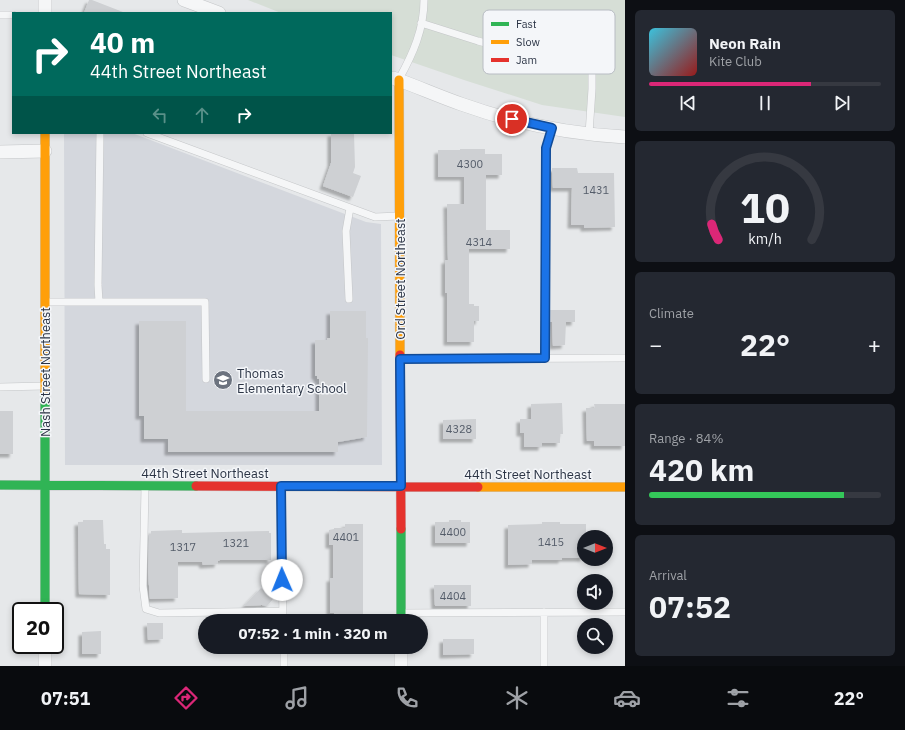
<!DOCTYPE html>
<html lang="en">
<head>
<meta charset="utf-8">
<style>
  :root { --surface:#171b24; --page:#242831; --text:#f1f3f6; --muted:#9ea1a6; --line:#363941; --accent:#db2777 }
  body { margin:0; font-family:"IBM Plex Sans",sans-serif; background:var(--page); color:var(--text); height:100vh; display:flex; flex-direction:column; font-size:15px; white-space:nowrap }
  * { box-sizing:border-box; margin:0 }
  p { font-size:13px; color:var(--muted) }
  .icon { flex:none; width:22px; height:22px; fill:none; stroke:currentColor; stroke-width:2; stroke-linecap:round; stroke-linejoin:round }
  .map { position:relative; flex:1; overflow:hidden }
  .sheet { display:flex; flex-direction:column; gap:10px; padding:10px; background:#0d0f14; width:280px }
  .sheet>* { flex:none }
  .top-card { position:absolute; left:12px; top:12px; width:380px; height:122px; border-radius:0px; box-shadow:0 2px 6px #0003; background:#00695c; color:#fff; overflow:hidden }
  .needle { width:26px; rotate:90deg }
  .controls { position:absolute; left:577px; top:530px; display:grid; gap:8px }
  .controls a { display:grid; place-items:center; width:36px; height:36px; border-radius:50%; background:var(--surface); box-shadow:0 2px 6px #0003; font-size:20px }
  .speed { position:absolute; left:12px; top:602px; display:flex; gap:8px; font-size:20px; font-weight:700; text-align:center }
  .speed>* { display:grid; place-content:center; width:52px; height:52px; border-radius:50%; background:var(--surface); box-shadow:0 2px 6px #0003; line-height:1 }
  .speed .limit { border:2px solid #111; border-radius:6px; background:#fff; color:#111 }
  .pin { position:absolute; display:grid; place-items:center; width:34px; height:34px; color:#fff; margin:-17px; border:2px solid #fff; border-radius:50%; box-shadow:0 1px 4px #0007 }
  .me { position:absolute; width:44px; margin:-22px; rotate:359deg; stroke-linejoin:round; filter:drop-shadow(0 0 3px #0008) }
  .turn { display:flex; align-items:center; gap:14px; height:84px; padding:0 12px; font-size:18px }
  .turn .icon { width:52px; height:52px; stroke-width:2.5 }
  .turn b { display:block; font-size:28px; line-height:34px }
  .lanes { display:flex; align-items:center; height:38px; padding:0 12px; background:#0003; justify-content:center; gap:20px; direction:ltr }
  .lanes .off { opacity:.35 }
  .big { font-size:30px; font-weight:700; line-height:1.1 }
  .sheet .card { flex:1; display:flex; flex-direction:column; justify-content:center; gap:6px; min-width:0; padding:0 14px; border-radius:6px; background:var(--page) }
  .sheet .dial { align-items:center; gap:0 }
  .dial svg { height:104px; overflow:visible; fill:none; stroke:var(--line); stroke-width:7; stroke-linecap:round; text-anchor:middle }
  .dial text { fill:var(--text); stroke:none }
  .song { display:flex; align-items:center; gap:12px }
  .cover { width:48px; height:48px; border-radius:6px; background:linear-gradient(135deg,hsl(190 70% 55%),hsl(0 70% 35%)) }
  .played { height:4px; border-radius:2px; background:linear-gradient(90deg,var(--accent) 70%,var(--line) 70%) }
  .keys { display:flex; justify-content:space-around; direction:ltr }
  .heat { display:flex; justify-content:space-between; align-items:center; font-size:22px; direction:ltr }
  .charge { height:6px; border-radius:3px; background:linear-gradient(90deg,#34c759 84%,var(--line) 0) }
  .trip { position:absolute; left:198px; top:614px; width:230px; height:40px; border-radius:20px; background:var(--surface); box-shadow:0 2px 6px #0003; font-weight:700; line-height:40px; text-align:center }
  .menu { display:flex; height:64px; justify-content:space-around; align-items:center; background:#090b0e; color:var(--muted) }
  .menu .icon { width:28px; height:28px }
  .menu .selected { color:var(--accent) }
  .menu b { font-size:18px; color:var(--text) }
  main { display:flex; flex:1; min-height:0 }
  .map>svg:first-child { display:block }
  .built { fill:#d4d7dd }
  .green { fill:#d6ded6 }
  .building { fill:#ced0d3; filter:url(#shadow) }
  .lines { fill:none; stroke-linecap:round; stroke-linejoin:round }
  .lane-casing { stroke:#c4c6c8; stroke-width:8 }
  .street-casing { stroke:#c4c6c8; stroke-width:14 }
  .fast-casing { stroke:#c4c6c8; stroke-width:10 }
  .slow-casing { stroke:#c4c6c8; stroke-width:10 }
  .jam-casing { stroke:#c4c6c8; stroke-width:10 }
  .lane { stroke:#f5f6f7; stroke-width:7 }
  .street { stroke:#f5f6f7; stroke-width:13 }
  .fast { stroke:#30b455; stroke-width:9 }
  .slow { stroke:#ff9f0a; stroke-width:9 }
  .jam { stroke:#e5322d; stroke-width:9 }
  .route-casing { stroke:#114b97; stroke-width:10 }
  .route { stroke:#1a73e8; stroke-width:7 }
  .labels { text-anchor:middle; stroke-width:3; stroke-linejoin:round; paint-order:stroke }
  .number-label { font-size:11px; fill:#545c69 }
  .street-label { font-size:13px; fill:#2b3445; stroke:#f4f6f9 }
  .poi-label { font-size:13px; fill:#2b3445; stroke:#f4f6f9; text-anchor:start }
  .key { fill:#f4f6f9; stroke:#b8bcc3; stroke-width:1 }
  .key-label { font-size:11px; fill:#2b3445 }
</style>
</head>
<body>
<main>
<div class="map">
<svg width="625" height="666" viewBox="0 0 625 666">
  <defs>
    <filter id="shadow"><feDropShadow dx="-3.5" dy="3.5" stdDeviation="1" flood-color="#0004"/></filter>
  </defs>
  <rect width="100%" height="100%" fill="#e6e8ea"/>
  <path class="built" d="M64,133H132L366,222L381,224L382,465H65Z"/>
  <path class="green" d="M248,0H625V117L542,105L464,80L391,55V13H281Z"/>
  <path class="building" d="M89,0H92L123,12V13H84Z
    M331,133H354L355,167L353,173L361,176L353,197L323,186L331,163Z
    M460,149H485V154H502V175H486V230H510V249H469V304H474V306H479V321H474V342H447V293H445V260H448L447,204H464V177H438V150H460Z
    M552,168H577L578,173H614L615,227L584,228V225H571L572,188H553Z
    M550,310H575V322H566L565,345L553,346L552,322H550Z
    M330,311H366V338H368L367,437L338,442V452H168V439H144V416H139V321H186V411H319V379H317V376H315V340H327V338H330Z
    M562,403L563,434H560V443H542V447H524V433H520V419H531V404Z
    M594,404H625V446H594V441H587L586,408H595Z
    M0,411H13V454H0Z
    M476,419V439H443V420Z
    M83,520H103L104,544H106V549H110V595L79,594L78,522H83Z
    M449,520H461V522H470V543H435V522H449Z
    M542,522H560V524H586V537H584V558H562V560H532V564L508,565V525L542,524Z
    M345,524H363V619H334V613H330V578H333V545H329V530L334,529V528H345Z
    M182,530V533L269,531V533H271V560H220L218,561V564L203,565L202,562H178V598L150,599L148,572L149,534H151V531Z
    M434,585H471V606H435Z
    M261,588L273,599L267,606L262,605L244,606Z
    M147,623H163V639L148,640Z
    M101,631V654H82V632Z
    M443,639H474V654L443,655Z"/>
  <g class="lines">
    <g class="lane-casing">
      <path id="lane" d="M0,15H13
        M421,23L478,41L530,55L586,64L592,72V89L589,134
        M399,79C413,54 424,29 424,0
        M147,133L375,217L399,216
        M349,299L346,231L350,208
        M45,302H205L206,379
        M99,302L98,285L100,133
        M545,358L546,148L552,128
        M400,359L625,358
        M0,387L45,386
        M281,486L283,621
        M145,487L143,586L146,609L159,613L283,611
        M544,612V666
        M401,613L625,612
        M284,647V666"/>
    </g>
    <g class="street-casing">
      <path id="street" d="M184,0L219,13
        M45,13V0
        M393,78C416,86 438,96 461,104C514,123 569,134 625,137
        M0,152L45,151
        M45,645V666
        M401,647V666"/>
    </g>
    <g class="fast-casing">
      <path id="fast" d="M45,393V611
        M0,485L196,486
        M401,529V621"/>
    </g>
    <g class="slow-casing">
      <path id="slow" d="M399,80L400,355
        M45,133V393
        M478,487H625"/>
    </g>
    <g class="jam-casing">
      <path id="jam" d="M400,355L401,529
        M196,486L478,487"/>
    </g>
    <use href="#lane" class="lane"/>
    <use href="#street" class="street"/>
    <use href="#fast" class="fast"/>
    <use href="#slow" class="slow"/>
    <use href="#jam" class="jam"/>
  </g>
  <g class="lines">
    <g class="route-casing">
      <path id="route" d="M282,580L281,486H401L400,359L545,358L546,148L552,128L512,119"/>
    </g>
    <use href="#route" class="route"/>
  </g>
  <defs>
    <g id="school-disc" transform="scale(1)"><circle r="9.5" fill="#6c737f" stroke="#f4f6f9"/><path d="M0-5L7-2L0 1L-7-2ZM-4 1L0 2.5L4 1V4Q0 6-4 4Z" fill="#fff"/></g>
  </defs>
  <g fill-rule="evenodd">
    <use href="#school-disc" x="223" y="380"/>
  </g>
  <g class="labels">
    <g class="number-label">
      <text x="470" y="168">4300</text>
      <text x="596" y="194">1431</text>
      <text x="479" y="246">4314</text>
      <text x="459" y="433">4328</text>
      <text x="453" y="536">4400</text>
      <text x="346" y="541">4401</text>
      <text x="551" y="546">1415</text>
      <text x="236" y="547">1321</text>
      <text x="183" y="551">1317</text>
      <text x="453" y="600">4404</text>
    </g>
    <g class="street-label">
      <text transform="translate(400 279) rotate(-90)" y="5">Ord Street Northeast</text>
      <text transform="translate(45 372) rotate(-90)" y="5">Nash Street Northeast</text>
      <text x="205" y="478">44th Street Northeast</text>
      <text x="528" y="479">44th Street Northeast</text>
    </g>
    <g class="poi-label">
      <text x="237" y="378">Thomas<tspan x="237" dy="15">Elementary School</tspan></text>
    </g>
  </g>
  <rect x="483" y="10" width="132" height="64" rx="6" class="key"/>
  <rect x="491" y="22" width="18" height="4" fill="#30b455"/>
  <rect x="491" y="40" width="18" height="4" fill="#ff9f0a"/>
  <rect x="491" y="58" width="18" height="4" fill="#e5322d"/>
  <g class="key-label">
    <text x="516" y="28">Fast</text>
    <text x="516" y="46">Slow</text>
    <text x="516" y="64">Jam</text>
  </g>
</svg>
<div class="controls">
<a><svg class="needle" viewBox="-14 -14 28 28"><path d="M0-13l5 13h-10z" fill="#e53935"/><path d="M0 13l5-13h-10z" fill="#9ea1a6"/></svg></a>
<a><svg class="icon" aria-label="sound" viewBox="0 0 24 24"><path d="M4 9h4l5-4v14l-5-4H4zM17 9q2 3 0 6"/></svg></a>
<a><svg class="icon" aria-label="search" viewBox="0 0 24 24"><circle cx="10" cy="10" r="6"/><path d="M15 15l6 6"/></svg></a>
</div>
<div class="speed"><div class="limit">20</div></div>
<div class="pin" style="left:512px;top:119px;background:#d93025"><svg class="icon" aria-label="arrive" viewBox="0 0 24 24"><path d="M6 21V4h12l-3 4 3 4H6"/></svg></div>
<svg class="me" style="left:282px;top:580px" viewBox="-20 -20 40 40"><circle r="19" fill="#fff"/><path d="M0-13L10 11 0 6-10 11z" fill="#1a73e8"/></svg>
<div class="trip">07:52 · 1 min · 320 m</div>
<div class="top-card">
<div class="turn"><svg class="icon" aria-label="right" viewBox="0 0 24 24"><path d="M7 20v-9h11M14 6l5 5-5 5"/></svg><div><b>40 m</b>44th Street Northeast</div></div>
<div class="lanes"><svg class="icon off" aria-label="left" viewBox="0 0 24 24"><path d="M17 20v-9H6M10 6l-5 5 5 5"/></svg><svg class="icon off" aria-label="ahead" viewBox="0 0 24 24"><path d="M12 20V5M6 11l6-6 6 6"/></svg><svg class="icon" aria-label="right" viewBox="0 0 24 24"><path d="M7 20v-9h11M14 6l5 5-5 5"/></svg></div>
</div>
</div>
<section class="sheet">
<div class="card">
<div class="song"><i class="cover"></i><div><b>Neon Rain</b><p>Kite Club</p></div></div>
<div class="played"></div>
<div class="keys"><svg class="icon" aria-label="previous" viewBox="0 0 24 24"><path d="M18 5L8 12l10 7zM5 5v14"/></svg><svg class="icon" aria-label="pause" viewBox="0 0 24 24"><path d="M8 5v14M16 5v14"/></svg><svg class="icon" aria-label="next" viewBox="0 0 24 24"><path d="M6 5l10 7-10 7zM19 5v14"/></svg></div>
</div>
<div class="card dial"><svg viewBox="0 0 100 80">
<path d="M14 69A42 42 0 1 1 86 69"/>
<path d="M14 69A42 42 0 0 1 9 57" stroke="#db2777"/>
<text x="50" y="56" font-size="32" font-weight="700">10</text>
<text x="50" y="72" font-size="11">km/h</text>
</svg></div>
<div class="card"><p>Climate</p>
<div class="heat"><a>−</a><b class="big">22°</b><a>+</a></div>
</div>
<div class="card"><p>Range · 84%</p><b class="big">420 km</b><div class="charge"></div></div>
<div class="card"><p>Arrival</p><b class="big">07:52</b></div>
</section>
</main>
<nav class="menu">
<b>07:51</b>
<svg class="icon selected" aria-label="directions" viewBox="0 0 24 24"><path d="M12 3l9 9-9 9-9-9zM9 14v-3h6M13 9l2 2-2 2"/></svg>
<svg class="icon" aria-label="music" viewBox="0 0 24 24"><path d="M9 18V5l10-2v13"/><circle cx="6" cy="18" r="3"/><circle cx="16" cy="16" r="3"/></svg>
<svg class="icon" aria-label="phone" viewBox="0 0 24 24"><path d="M5 4h4l2 5-3 2q2 4 5 5l2-3 5 2v4C11 20 4 13 5 4z"/></svg>
<svg class="icon" aria-label="climate" viewBox="0 0 24 24"><path d="M12 3v18M4 7l16 10M4 17L20 7"/></svg>
<svg class="icon" aria-label="car" viewBox="0 0 24 24"><path d="M5 17H2v-5l4-1 3-4h7l3 4 3 1v5h-3M9 17h6M6 11h13"/><circle cx="7" cy="17" r="2"/><circle cx="17" cy="17" r="2"/></svg>
<svg class="icon" aria-label="filters" viewBox="0 0 24 24"><path d="M4 7h16M4 17h16"/><circle cx="9" cy="7" r="2"/><circle cx="15" cy="17" r="2"/></svg>
<b>22°</b>
</nav>
</body>
</html>
